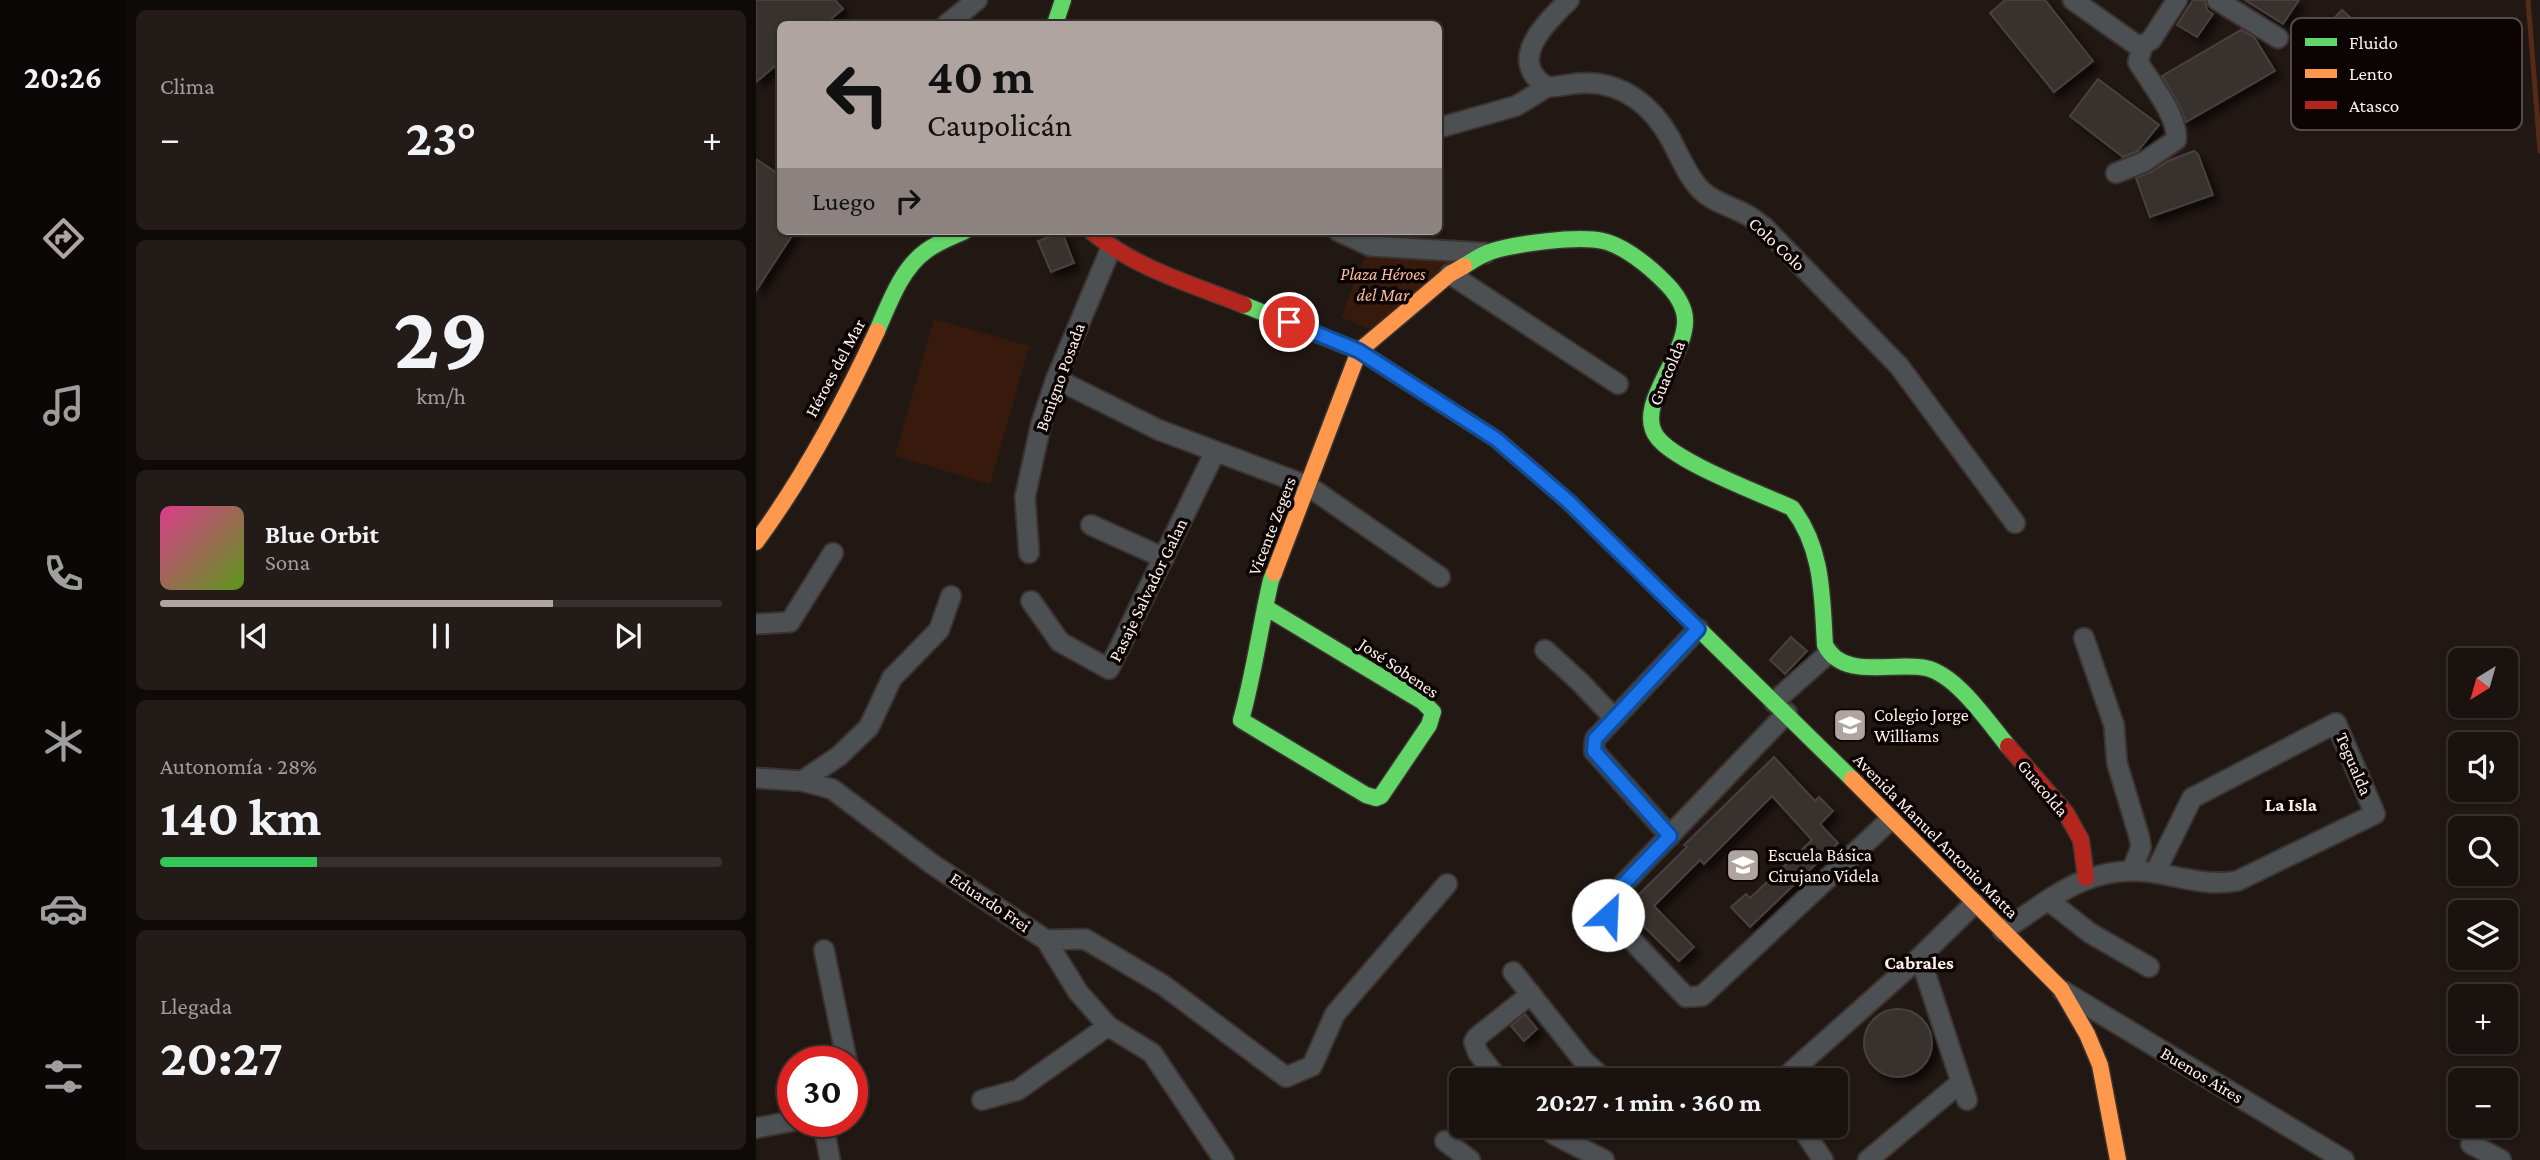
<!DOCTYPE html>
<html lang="es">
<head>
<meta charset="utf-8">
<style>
  :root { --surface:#19120f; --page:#221b18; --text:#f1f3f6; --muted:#9f9e9e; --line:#37322f; --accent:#b0a4a0 }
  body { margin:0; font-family:"Crimson Pro",serif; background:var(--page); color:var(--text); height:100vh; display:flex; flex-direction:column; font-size:26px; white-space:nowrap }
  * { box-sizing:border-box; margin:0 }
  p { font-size:23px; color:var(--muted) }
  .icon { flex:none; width:38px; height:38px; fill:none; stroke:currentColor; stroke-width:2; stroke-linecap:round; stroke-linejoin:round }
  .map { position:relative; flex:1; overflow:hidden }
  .side { display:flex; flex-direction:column; gap:10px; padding:10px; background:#0e0a08; width:630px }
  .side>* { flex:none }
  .hud { position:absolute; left:21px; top:21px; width:665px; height:214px; border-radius:10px; box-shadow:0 2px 5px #0004,0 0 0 2px var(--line); background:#b0a4a0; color:#111; overflow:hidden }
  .needle { width:46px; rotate:217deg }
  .tools { position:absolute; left:1692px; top:648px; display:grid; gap:14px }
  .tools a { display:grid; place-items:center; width:70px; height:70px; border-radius:10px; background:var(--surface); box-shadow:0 2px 5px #0004,0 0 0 2px var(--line); font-size:35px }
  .speed { position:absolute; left:21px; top:1046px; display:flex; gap:14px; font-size:35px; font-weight:700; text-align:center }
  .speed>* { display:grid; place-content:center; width:91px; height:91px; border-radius:50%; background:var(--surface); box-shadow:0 2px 5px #0004,0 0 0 2px var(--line); line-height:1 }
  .speed .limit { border:10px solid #d22; background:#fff; color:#111 }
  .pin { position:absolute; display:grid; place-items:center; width:60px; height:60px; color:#fff; margin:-30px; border:4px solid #fff; border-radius:50%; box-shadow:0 2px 7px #0007 }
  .me { position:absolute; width:77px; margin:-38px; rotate:25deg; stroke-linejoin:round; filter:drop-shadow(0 0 5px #0008) }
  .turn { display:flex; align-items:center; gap:24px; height:147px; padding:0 35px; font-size:32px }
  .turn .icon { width:91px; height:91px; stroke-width:2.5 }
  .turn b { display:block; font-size:49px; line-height:60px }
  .then { display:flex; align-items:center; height:66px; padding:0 35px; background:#0003; gap:14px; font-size:26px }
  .big { font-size:52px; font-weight:700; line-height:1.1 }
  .side .card { flex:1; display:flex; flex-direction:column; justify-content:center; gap:10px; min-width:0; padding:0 24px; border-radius:10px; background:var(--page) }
  .side .dial { align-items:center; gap:0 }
  .dial b { font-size:91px; line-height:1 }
  .song { display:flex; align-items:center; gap:21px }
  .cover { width:84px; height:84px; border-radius:10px; background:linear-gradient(135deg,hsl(330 70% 55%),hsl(90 70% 35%)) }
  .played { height:7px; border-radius:4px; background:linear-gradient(90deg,var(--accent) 70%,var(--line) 70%) }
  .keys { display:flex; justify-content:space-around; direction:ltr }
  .heat { display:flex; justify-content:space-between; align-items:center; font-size:38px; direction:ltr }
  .charge { height:10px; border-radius:5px; background:linear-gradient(90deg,#34c759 28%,var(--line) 0) }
  .trip { position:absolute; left:693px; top:1068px; width:399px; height:70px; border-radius:10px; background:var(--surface); box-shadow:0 2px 5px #0004,0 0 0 2px var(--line); font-weight:700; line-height:70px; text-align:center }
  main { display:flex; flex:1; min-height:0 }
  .menu { display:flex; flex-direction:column; width:126px; justify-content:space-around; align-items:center; background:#0a0706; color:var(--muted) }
  .menu .icon { width:49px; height:49px }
  .menu .active { color:var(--accent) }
  .menu b { font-size:32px; color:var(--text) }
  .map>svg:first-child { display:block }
  .green { fill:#371a0c }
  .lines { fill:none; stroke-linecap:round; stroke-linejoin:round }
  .stream { stroke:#552b18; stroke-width:5 }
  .building { fill:#38302d; stroke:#4a413e; stroke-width:2; filter:url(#shadow) }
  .street-casing { stroke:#3b332f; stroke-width:23 }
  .fast-casing { stroke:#3b332f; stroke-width:19 }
  .slow-casing { stroke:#3b332f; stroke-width:19 }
  .jam-casing { stroke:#3b332f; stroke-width:19 }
  .street { stroke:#4d5053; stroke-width:19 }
  .fast { stroke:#63d668; stroke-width:16 }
  .slow { stroke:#ff974d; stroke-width:16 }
  .jam { stroke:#b3261e; stroke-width:16 }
  .route-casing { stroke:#114b97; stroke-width:18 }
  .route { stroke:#1a73e8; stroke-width:12 }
  .labels { text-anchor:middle; stroke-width:7; stroke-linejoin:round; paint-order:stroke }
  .street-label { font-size:18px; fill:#fdf0eb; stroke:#0b0403 }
  .park-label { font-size:18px; font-style:italic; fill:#fbbca0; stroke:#0b0403 }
  .poi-label { font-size:18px; fill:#fdf0eb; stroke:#0b0403; text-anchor:start }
  .neighbourhood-label { font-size:19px; font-weight:bold; fill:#fdf0eb; stroke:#0b0403 }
  .key { fill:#0b0403; stroke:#544b49; stroke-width:2 }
  .key-label { font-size:19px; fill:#fdf0eb }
</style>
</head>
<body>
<main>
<nav class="menu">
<b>20:26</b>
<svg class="icon active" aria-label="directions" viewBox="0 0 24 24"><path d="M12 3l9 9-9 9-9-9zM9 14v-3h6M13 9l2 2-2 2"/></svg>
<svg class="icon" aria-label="music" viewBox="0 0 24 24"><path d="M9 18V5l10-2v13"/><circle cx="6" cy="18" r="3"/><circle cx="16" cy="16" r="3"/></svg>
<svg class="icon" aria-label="phone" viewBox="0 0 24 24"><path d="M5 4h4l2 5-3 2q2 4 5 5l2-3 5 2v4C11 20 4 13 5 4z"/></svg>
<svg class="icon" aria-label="climate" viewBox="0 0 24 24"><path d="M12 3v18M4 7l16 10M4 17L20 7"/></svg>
<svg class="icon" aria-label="car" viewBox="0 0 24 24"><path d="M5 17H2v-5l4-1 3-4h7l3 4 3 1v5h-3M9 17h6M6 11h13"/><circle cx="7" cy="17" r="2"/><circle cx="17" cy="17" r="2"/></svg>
<svg class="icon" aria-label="filters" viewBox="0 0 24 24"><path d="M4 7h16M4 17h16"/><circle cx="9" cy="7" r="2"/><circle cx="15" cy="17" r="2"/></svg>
</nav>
<section class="side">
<div class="card"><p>Clima</p>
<div class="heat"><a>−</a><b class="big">23°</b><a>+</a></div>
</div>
<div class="card dial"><b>29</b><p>km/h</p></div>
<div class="card">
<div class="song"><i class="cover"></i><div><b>Blue Orbit</b><p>Sona</p></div></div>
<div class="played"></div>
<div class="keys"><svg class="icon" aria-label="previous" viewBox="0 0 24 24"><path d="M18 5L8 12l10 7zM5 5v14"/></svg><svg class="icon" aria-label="pause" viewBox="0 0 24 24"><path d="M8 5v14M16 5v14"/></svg><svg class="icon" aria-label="next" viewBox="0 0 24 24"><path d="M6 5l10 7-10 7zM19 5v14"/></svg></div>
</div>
<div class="card"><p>Autonomía · 28%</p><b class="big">140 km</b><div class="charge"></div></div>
<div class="card"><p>Llegada</p><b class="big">20:27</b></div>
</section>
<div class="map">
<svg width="1784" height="1160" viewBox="0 0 1784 1160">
  <defs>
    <filter id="shadow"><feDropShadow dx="6" dy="6" stdDeviation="3.5" flood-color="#0009"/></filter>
  </defs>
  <rect width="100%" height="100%" fill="#211814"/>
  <path class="green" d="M611,251L638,258L705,259L616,330L585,317Z
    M178,319L273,346L234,484L139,456Z"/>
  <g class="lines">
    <path class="stream" d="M1772,0L1784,151"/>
  </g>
  <path class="building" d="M0,0H79L87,9L69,24H24V62L0,82Z
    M1249,0H1289L1337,61L1298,92L1234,13Z
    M1437,0H1449L1451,10L1457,14L1441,37L1421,25Z
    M1489,0H1543L1527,24Z
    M1586,10L1621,42L1571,95L1536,63Z
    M1485,30L1498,37L1519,71L1430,122L1423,105L1406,76Z
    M1342,79L1403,125L1382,151L1367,157L1314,116Z
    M1438,151L1442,154L1457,195L1394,217L1380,178L1395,172L1412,161Z
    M0,159L24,175V231H39L0,291Z
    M306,232L318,263L295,272L282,241Z
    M1035,637L1051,651L1029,674L1014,660Z
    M1018,757L1059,801L1063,797L1077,811L1064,824L1082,843L994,927L975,907L990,894L994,898L1056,840L1016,796L948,864L944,860L898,906L938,947L923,961L869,908L931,847L928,845Z
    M1108 1043a34 34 0 1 1 68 0a34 34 0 1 1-68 0Z
    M769,1014L781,1029L768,1041L755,1026Z"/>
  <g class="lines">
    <g class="street-casing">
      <path id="street" d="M813,0C791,22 749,60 791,87C803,87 816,83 828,83C867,82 896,106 914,138C923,155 931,175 944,189C956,202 975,206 991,215C997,218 1002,223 1008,227L1143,366L1259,523
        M1317,0L1379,44L1387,45
        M1461,0L1522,38
        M191,24L221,0
        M1387,45L1395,40L1421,0
        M682,128L760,106L791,87
        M1360,173L1388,162L1420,140C1423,117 1394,82 1382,62L1387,45
        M582,231L614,246L730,253
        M694,274L862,384
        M300,379L403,430L552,486L684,577
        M335,525L408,558
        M273,553L269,497L285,424L300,379L355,248
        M275,601L304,642L353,669L459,452
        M0,624L34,622L77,553
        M1328,638L1358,725L1361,763L1383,836L1385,847L1376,870
        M789,650L824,682L858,718
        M1018,702L1073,653
        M1031,713L854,898L852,915L930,997L946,996L1135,819
        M0,778L46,781L83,756L113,727L136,678L183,630L195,596
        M46,781L76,789L176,864L290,940L329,939L407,985L530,1077L556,1066L579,1014L691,884
        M914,836L838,751L839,739L942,629
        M1292,900L1334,933L1393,967
        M1247,931C1297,897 1335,862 1400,873C1427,878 1453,886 1481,881L1619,814L1580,723L1436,798L1399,873
        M290,940L322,992L352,1026L396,1053L468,1160
        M68,950L91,1062
        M1164,957L1211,1100
        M757,972L827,1060L849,1080
        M1307,991L1588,1160
        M743,1080L722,1053L718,1042L721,1037L775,994
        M1026,1080L1164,957L1219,903
        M96,1086L98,1096L96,1111
        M226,1100L262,1090L352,1026
        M67,1122L74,1160
        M786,1125L799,1135L848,1160
        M1044,1125L1067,1160
        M0,1128L37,1121
        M689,1141L714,1160
        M1715,1144L1745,1160
        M1112,1160L1204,1083"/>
    </g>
    <g class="fast-casing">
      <path id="fast" d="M299,24L307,0
        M708,266C715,262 723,256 731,253C754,244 823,235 847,241C865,245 882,258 896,270C909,282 923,294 928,312C938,350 876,404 901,437C919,462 1004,493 1036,508C1067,548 1066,596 1069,645C1087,681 1139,661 1170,668C1201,675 1232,722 1252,746
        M488,305L603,351L740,439L813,502L1096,779
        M121,331C133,304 145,269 170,251C182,242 196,237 209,231
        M509,607L667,702L677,712L673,725L625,796L620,798L610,795L485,720C498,674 504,627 515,580L518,573"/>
    </g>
    <g class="slow-casing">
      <path id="slow" d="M0,542C48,477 87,404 121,331
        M518,573L603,351L694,274L708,266
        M1096,779L1305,989L1331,1034L1344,1065L1362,1160"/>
    </g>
    <g class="jam-casing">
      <path id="jam" d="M335,231C378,268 435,284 488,305
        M1252,746L1310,813L1325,840L1330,878"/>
    </g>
    <use href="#street" class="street"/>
    <use href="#fast" class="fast"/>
    <use href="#slow" class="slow"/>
    <use href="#jam" class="jam"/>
  </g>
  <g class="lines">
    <g class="route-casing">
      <path id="route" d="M533,322L603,351L740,439L813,502L942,629L839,739L838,751L914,836L854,898L852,915"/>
    </g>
    <use href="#route" class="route"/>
  </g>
  <defs>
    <g id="school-square" transform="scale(1.75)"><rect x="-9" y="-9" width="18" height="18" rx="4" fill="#b0a4a0" stroke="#0b0403"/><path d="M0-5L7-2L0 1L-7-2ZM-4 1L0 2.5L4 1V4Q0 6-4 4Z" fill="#fff"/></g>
  </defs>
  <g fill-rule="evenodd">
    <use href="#school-square" x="1094" y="725"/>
    <use href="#school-square" x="987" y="865"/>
  </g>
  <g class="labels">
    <g class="street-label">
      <text transform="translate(1021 244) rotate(43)" y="6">Colo Colo</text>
      <text transform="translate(79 368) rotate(-62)" y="6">Héroes del Mar</text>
      <text transform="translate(911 373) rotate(-68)" y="6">Guacolda</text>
      <text transform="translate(304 377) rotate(-70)" y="6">Benigno Posada</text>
      <text transform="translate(516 526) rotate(-69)" y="6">Vicente Zegers</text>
      <text transform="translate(392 590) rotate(-64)" y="6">Pasaje Salvador Galan</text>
      <text transform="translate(643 668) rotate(34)" y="6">José Sobenes</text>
      <text transform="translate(1598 764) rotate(67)" y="6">Tegualda</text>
      <text transform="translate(1287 788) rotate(50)" y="6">Guacolda</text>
      <text transform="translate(1180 836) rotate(45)" y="6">Avenida Manuel Antonio Matta</text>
      <text transform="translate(234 902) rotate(34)" y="6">Eduardo Frei</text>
      <text transform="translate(1446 1075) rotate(31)" y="6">Buenos Aires</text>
    </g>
    <g class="park-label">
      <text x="627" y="280">Plaza Héroes<tspan x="627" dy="21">del Mar</tspan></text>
    </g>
    <g class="poi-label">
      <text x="1118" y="721">Colegio Jorge<tspan x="1118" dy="21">Williams</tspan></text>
      <text x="1012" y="861">Escuela Básica<tspan x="1012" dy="21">Cirujano Videla</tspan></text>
    </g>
    <g class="neighbourhood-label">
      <text x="1535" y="811">La Isla</text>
      <text x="1163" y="969">Cabrales</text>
    </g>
  </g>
  <rect x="1535" y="18" width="231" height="112" rx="10" class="key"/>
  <rect x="1549" y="38" width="32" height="8" fill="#63d668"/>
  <rect x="1549" y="69" width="32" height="9" fill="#ff974d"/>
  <rect x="1549" y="101" width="32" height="8" fill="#b3261e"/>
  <g class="key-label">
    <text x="1593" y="49">Fluido</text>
    <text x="1593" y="80">Lento</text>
    <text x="1593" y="112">Atasco</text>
  </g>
</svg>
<div class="tools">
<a><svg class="needle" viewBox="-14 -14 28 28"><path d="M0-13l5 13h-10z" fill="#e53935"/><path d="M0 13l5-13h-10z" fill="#9f9e9e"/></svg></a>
<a><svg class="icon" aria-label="sound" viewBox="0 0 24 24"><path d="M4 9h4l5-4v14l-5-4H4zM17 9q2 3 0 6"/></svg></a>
<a><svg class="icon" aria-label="search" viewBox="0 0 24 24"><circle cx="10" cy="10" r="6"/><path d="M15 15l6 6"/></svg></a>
<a><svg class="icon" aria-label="layers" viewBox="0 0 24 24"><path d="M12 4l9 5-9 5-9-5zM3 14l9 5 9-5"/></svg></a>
<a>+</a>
<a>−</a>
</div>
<div class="speed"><div class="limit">30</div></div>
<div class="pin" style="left:533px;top:322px;background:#d93025"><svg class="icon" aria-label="arrive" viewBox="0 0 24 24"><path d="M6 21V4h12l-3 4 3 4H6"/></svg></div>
<svg class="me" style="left:852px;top:915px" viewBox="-20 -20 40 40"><circle r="19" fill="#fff"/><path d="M0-13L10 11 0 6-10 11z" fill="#1a73e8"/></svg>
<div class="trip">20:27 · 1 min · 360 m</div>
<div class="hud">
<div class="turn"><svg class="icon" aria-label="left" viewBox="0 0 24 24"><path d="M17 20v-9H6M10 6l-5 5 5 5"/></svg><div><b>40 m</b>Caupolicán</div></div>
<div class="then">Luego<svg class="icon" aria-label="right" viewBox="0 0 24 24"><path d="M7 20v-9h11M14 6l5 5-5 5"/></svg></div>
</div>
</div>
</main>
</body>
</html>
